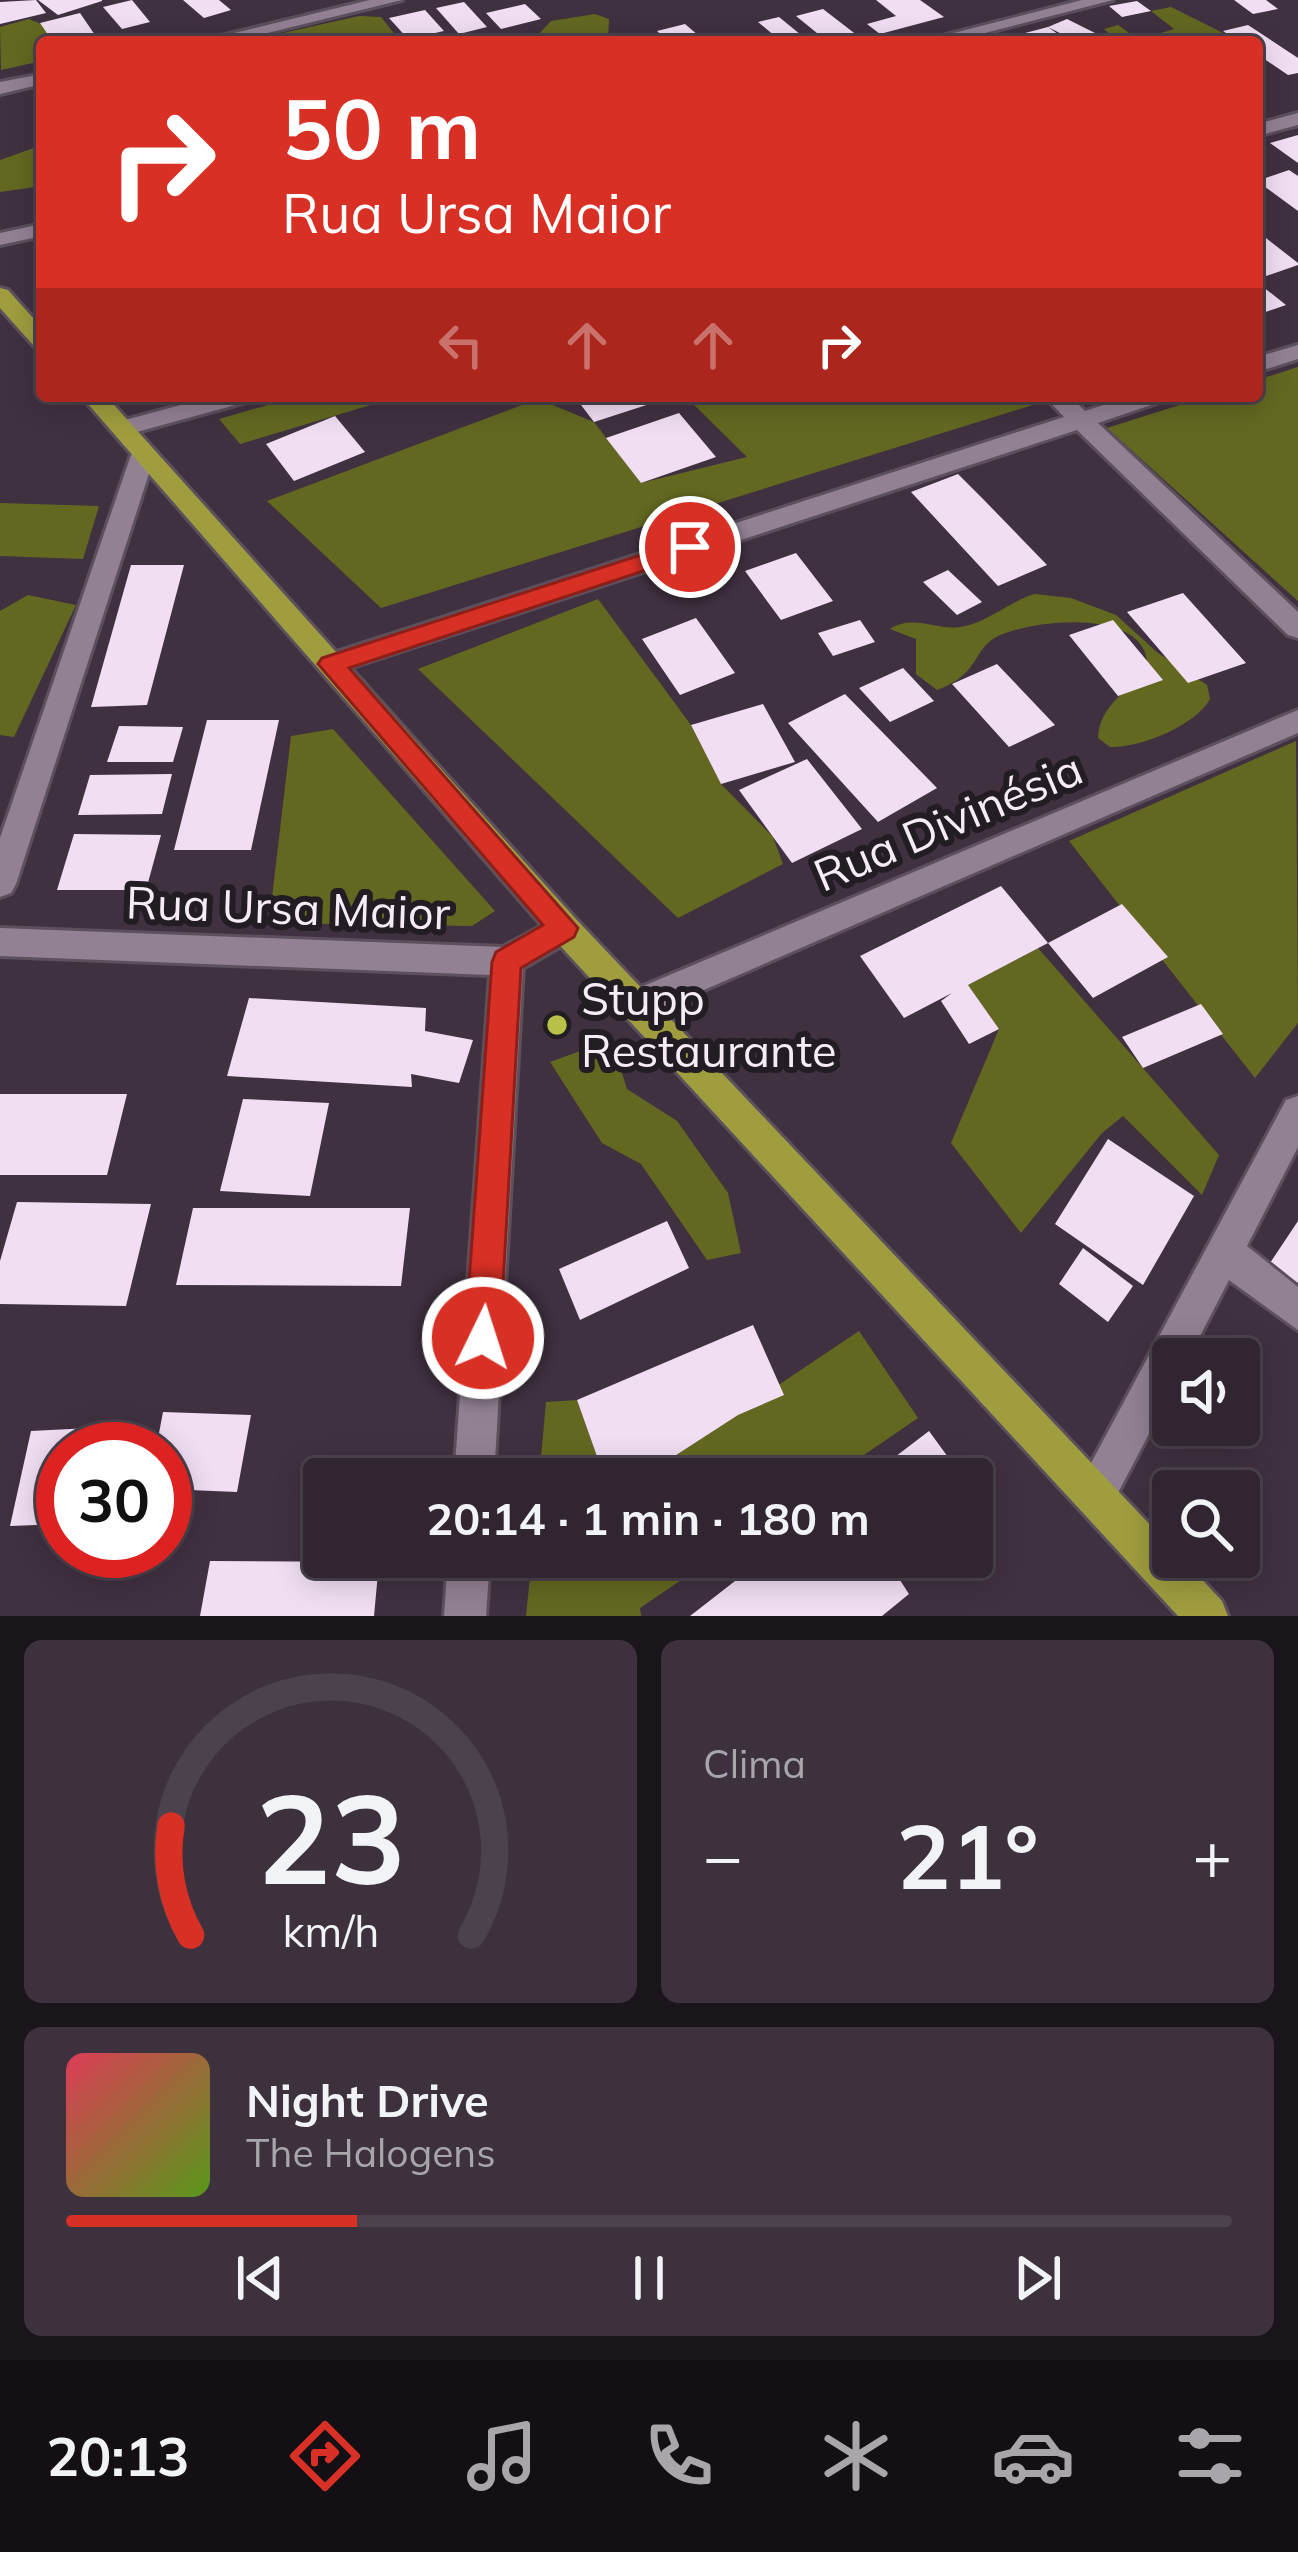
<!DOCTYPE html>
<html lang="pt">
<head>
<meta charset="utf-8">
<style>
  :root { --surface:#302531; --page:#3c313d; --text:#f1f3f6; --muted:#a8a5ab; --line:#4b424d; --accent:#d93025 }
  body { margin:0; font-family:Mulish,sans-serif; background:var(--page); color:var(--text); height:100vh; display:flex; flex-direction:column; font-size:45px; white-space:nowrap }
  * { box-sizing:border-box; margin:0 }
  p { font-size:39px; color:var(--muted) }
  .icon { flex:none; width:66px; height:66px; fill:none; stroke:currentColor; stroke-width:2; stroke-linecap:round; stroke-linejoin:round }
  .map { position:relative; height:1616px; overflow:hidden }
  .panel { display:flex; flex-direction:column; gap:24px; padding:24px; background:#1a141b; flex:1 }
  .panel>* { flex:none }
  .hud { position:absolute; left:36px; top:36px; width:1227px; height:366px; border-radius:12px; box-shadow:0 6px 30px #0003,0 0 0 3px var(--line); background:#d93025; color:#fff; overflow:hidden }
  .controls { position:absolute; left:1152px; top:1338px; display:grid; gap:24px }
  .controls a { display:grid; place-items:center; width:108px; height:108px; border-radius:12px; background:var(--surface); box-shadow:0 6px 30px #0003,0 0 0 3px var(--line); font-size:60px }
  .speed { position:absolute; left:36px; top:1422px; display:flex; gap:24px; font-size:60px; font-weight:700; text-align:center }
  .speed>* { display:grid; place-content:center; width:156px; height:156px; border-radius:50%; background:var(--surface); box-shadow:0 6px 30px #0003,0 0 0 3px var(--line); line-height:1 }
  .speed .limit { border:18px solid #d22; background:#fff; color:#111 }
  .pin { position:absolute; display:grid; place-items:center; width:102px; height:102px; color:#fff; margin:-51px; border:6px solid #fff; border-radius:50%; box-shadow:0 3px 12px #0007 }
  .me { position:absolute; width:132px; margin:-66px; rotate:4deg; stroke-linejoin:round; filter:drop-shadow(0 0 9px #0008) }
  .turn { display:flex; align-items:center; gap:42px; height:252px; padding:0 48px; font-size:54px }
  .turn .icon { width:156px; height:156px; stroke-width:2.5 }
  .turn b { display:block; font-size:84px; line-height:102px }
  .lanes { display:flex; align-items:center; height:114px; padding:0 48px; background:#0003; justify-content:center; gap:60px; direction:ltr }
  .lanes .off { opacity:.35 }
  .big { font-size:90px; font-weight:700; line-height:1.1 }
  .panel .card { flex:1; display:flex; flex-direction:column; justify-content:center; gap:18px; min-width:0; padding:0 42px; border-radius:18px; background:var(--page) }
  .panel .dial { align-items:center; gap:0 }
  .dial svg { height:312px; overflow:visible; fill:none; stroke:var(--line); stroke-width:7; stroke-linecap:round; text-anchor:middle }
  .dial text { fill:var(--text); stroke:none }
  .song { display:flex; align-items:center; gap:36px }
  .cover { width:144px; height:144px; border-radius:18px; background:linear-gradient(135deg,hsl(350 70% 55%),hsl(90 70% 35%)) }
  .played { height:12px; border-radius:6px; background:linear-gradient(90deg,var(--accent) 25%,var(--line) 25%) }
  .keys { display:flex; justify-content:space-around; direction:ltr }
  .heat { display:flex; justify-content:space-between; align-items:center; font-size:66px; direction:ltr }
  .panel .tiles { flex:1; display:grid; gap:24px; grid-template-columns:1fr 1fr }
  .card:last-child { grid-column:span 2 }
  .trip { position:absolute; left:303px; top:1458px; width:690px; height:120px; border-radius:12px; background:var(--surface); box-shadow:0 6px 30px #0003,0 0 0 3px var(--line); font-weight:700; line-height:120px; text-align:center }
  .tab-bar { display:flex; height:192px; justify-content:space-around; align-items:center; background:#130f14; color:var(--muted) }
  .tab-bar .icon { width:84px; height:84px }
  .tab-bar .selected { color:var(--accent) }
  .tab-bar b { font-size:54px; color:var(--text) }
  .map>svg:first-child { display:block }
  .forest { fill:#636821 }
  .building { fill:#f1def3 }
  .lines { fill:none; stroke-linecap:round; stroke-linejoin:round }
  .minor-casing { stroke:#5c505d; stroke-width:6 }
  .primary-casing { stroke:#5c505d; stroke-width:6 }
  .minor { fill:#928193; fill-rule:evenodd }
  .primary { fill:#9f9d3e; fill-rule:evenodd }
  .route { fill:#d93025; stroke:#8d1f18; stroke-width:3 }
  .poi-dot { fill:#b8c147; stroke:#221c23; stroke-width:4.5 }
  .labels { text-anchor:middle; stroke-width:12; stroke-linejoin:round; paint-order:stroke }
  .street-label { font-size:45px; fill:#f6ecf6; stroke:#221c23 }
  .poi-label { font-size:45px; fill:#f6ecf6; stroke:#221c23; text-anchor:start }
</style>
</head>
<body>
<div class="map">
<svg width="1298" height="1616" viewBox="0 0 1298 1616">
  <rect width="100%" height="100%" fill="#403141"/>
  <path class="forest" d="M1171,7L1233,38L1106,42L1103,39L1113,37L1104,29L1118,25L1139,40L1174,29L1151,11Z
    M595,14L609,19L608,39L602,42H519L537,36L551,21Z
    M359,16L381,17L401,42H243Z
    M29,19L61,32L65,42H42V61L1,70L0,27Z
    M42,145V186L0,192V160Z
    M1298,367V601L1107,428L1208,396H1257V380Z
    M299,396H401L240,444L219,419Z
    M685,396H1028L1036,404L381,608L267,501L538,399L594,422L641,483L747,457Z
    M0,503L99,506L83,559L0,556Z
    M1035,594L1071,598L1116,615L1158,653L1207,685L1210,699C1195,726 1140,748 1110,747L1098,738C1099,707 1126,691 1147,672C1155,606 1034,619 998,636C972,649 981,674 937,690L916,674V639L890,629C915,613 939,633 965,626C989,621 1010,601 1035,594Z
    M28,595L76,605L14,737L0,735V611Z
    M598,599L691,725L721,784L773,837L783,864L678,918L418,669Z
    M333,729L495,911L472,926L269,923L291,736Z
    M1296,741L1298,1023L1255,1078L1069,841Z
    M1038,948L1219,1155L1202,1195L1123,1116L1102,1133L1021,1233L951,1143L999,1029L968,985Z
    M611,1040L627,1089L677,1121L728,1193L741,1253L707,1260L641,1164L602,1143L550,1062Z
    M859,1331L918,1418L829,1479H638Z
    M577,1400L605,1479H539L546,1402Z
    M532,1557H715L640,1608L641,1616H526Z"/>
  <path class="building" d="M36,0L46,13L0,24V2Z
    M38,0H102V1L58,15Z
    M132,0L150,22L122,29L103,7Z
    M183,0H219L231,10L204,18Z
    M876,0H920L944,17L880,34L867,24L896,16Z
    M1234,0H1266L1278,9L1253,14Z
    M1137,1L1151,11L1122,17L1109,6Z
    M464,2L487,27L459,34L436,8Z
    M525,4L541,19L501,29L486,13Z
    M823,9L862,39L828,42L796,16Z
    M425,10L444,31L408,39L389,18Z
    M80,13L97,38L53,42L40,23Z
    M779,17L806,39L782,42L758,22Z
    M1067,19L1099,35L1077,42L1048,27Z
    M685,24L706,42H669L657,31Z
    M1248,25L1298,58V73L1288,75L1257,54V42H1239L1223,31Z
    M1048,27L1069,42H1038L1025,33Z
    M1298,135V163L1270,143Z
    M1289,170L1298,176V211L1257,181Z
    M1257,231L1298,263V265L1266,276L1257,269Z
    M1257,282L1286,305L1257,315Z
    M594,396H659L662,400L594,422L578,401Z
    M679,413L716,457L641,483L606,438Z
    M335,416L365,452L294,481L266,444Z
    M958,474L985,501L1047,565L998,586L911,492Z
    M796,553L833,601L781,620L745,571Z
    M131,565H184L147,705L91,707Z
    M948,570L982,602L957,615L923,582Z
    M1183,593L1246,663L1188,683L1127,612Z
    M696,618L735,673L680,695L642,639Z
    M860,620L875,642L833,656L818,633Z
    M1113,620L1163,680L1118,696L1069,635Z
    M997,664L1055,725L1009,747L952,684Z
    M903,668L934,701L890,722L859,688Z
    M845,694L937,788L878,822L788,723Z
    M763,704L795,762L721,784L691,725Z
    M207,720H279L251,850H174Z
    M119,726L183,727L173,762H107Z
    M807,759L862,829L792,863L739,790Z
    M172,774L162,814L78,815L90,775Z
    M74,834L161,835L146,890H57Z
    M1001,886L1048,943L968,985L999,1029L969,1044L941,1001L952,993L904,1018L860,956Z
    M1122,904L1168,957L1093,998L1048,943Z
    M249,998L426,1008L425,1031L473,1040L459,1083L411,1074L412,1087L227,1076Z
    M1201,1004L1223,1034L1143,1068L1122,1037Z
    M0,1094H127L107,1175H0Z
    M243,1099L329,1103L310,1196L220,1191Z
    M1108,1139L1194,1196L1143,1285L1055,1224Z
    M17,1202L151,1204L126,1306L0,1304V1261Z
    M193,1208H410L401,1286L176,1285Z
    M667,1221L689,1268L580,1320L559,1269Z
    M1298,1221V1283L1270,1263Z
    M1083,1248L1133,1286L1108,1322L1059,1284Z
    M753,1325L784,1395L738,1415L639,1479H605L577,1400Z
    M163,1412L251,1415L237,1492L165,1489V1449H156Z
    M129,1426L125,1449H63V1524L10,1526L31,1431Z
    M929,1431L964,1479H866Z
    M766,1557H885L909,1594L882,1616H690Z
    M210,1561L379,1562L374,1616H200Z"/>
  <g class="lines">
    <g class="minor-casing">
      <path id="minor" d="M370,0H402L230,42H197Z
        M1082,0H1113L950,42H919Z
        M42,74V84L0,94V82Z
        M1298,113V125L1257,136V124Z
        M42,224V236L0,245V233Z
        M1298,345V359L1257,372V357Z
        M214,396H254L250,401L122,436L110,428L114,423Z
        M1044,396H1070L1085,411L1131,396H1167L1163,401L1098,423L1298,612V638L1288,635L1077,430L331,674L317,664L321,657L1064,417Z
        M143,447L155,455L16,884L11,893L0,897V838L131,455Z
        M1298,710V733L646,1015L634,1020L622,1015L617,1005L622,995Z
        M564,914L575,918L580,928L575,938L523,968L494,1479H454L490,975L0,956V928L503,947Z
        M1298,1096V1147L1247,1246L1298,1287V1330L1229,1280L1188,1359H1173V1388L1110,1508L1096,1514L1082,1508L1076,1494L1082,1480L1286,1100Z
        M448,1557H490L486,1616H444Z"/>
    </g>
    <g class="primary-casing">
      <path id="primary" d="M0,288L8,290L42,328V348L34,346L0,308Z
        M81,396H106L575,918L1173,1549V1557H1181L1222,1601L1228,1616H1178L553,938Z"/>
    </g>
    <use href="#minor" class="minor"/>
    <use href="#primary" class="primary"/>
  </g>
  <path class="route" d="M690,539L698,541V553L349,668L578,928L574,937L521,968L500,1338L495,1350L483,1356L470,1350L465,1338L492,962L496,952L543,925L318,664L322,658Z"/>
  <circle class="poi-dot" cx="557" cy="1025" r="12"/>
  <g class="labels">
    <g class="street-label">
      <text transform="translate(948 822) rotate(-23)" y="16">Rua Divinésia</text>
      <text transform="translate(288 908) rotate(2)" y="16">Rua Ursa Maior</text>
    </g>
    <g class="poi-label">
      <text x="581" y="1015">Stupp<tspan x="581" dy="52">Restaurante</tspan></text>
    </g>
  </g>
</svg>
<div class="controls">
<a><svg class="icon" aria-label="sound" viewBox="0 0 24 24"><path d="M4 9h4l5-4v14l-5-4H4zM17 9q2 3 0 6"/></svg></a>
<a><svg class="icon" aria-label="search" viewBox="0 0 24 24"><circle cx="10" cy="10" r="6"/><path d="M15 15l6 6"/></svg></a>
</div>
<div class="speed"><div class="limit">30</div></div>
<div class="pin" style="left:690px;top:547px;background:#d93025"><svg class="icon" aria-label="arrive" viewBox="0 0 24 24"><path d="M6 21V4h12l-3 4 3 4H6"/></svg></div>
<svg class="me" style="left:483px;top:1338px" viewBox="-20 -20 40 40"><circle r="17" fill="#d93025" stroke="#fff" stroke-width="3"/><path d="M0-11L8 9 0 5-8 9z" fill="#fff"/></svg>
<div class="trip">20:14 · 1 min · 180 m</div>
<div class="hud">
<div class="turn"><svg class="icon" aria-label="right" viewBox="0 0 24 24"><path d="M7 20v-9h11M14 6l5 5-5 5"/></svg><div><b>50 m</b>Rua Ursa Maior</div></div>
<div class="lanes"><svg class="icon off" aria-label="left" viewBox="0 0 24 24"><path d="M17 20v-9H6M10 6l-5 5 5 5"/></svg><svg class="icon off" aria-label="ahead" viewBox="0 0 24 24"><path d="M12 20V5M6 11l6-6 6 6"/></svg><svg class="icon off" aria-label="ahead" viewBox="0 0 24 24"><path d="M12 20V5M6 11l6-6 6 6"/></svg><svg class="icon" aria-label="right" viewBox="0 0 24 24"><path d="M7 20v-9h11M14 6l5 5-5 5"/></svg></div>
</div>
</div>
<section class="panel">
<div class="tiles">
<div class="card dial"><svg viewBox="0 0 100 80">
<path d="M14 69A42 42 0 1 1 86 69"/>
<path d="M14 69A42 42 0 0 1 9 41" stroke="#d93025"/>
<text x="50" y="56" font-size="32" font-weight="700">23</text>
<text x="50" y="72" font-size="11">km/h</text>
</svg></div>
<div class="card"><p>Clima</p>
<div class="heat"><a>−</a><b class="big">21°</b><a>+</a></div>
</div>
<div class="card">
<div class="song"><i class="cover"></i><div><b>Night Drive</b><p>The Halogens</p></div></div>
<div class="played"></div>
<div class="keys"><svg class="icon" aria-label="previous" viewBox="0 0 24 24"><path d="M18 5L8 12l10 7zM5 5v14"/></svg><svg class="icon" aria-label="pause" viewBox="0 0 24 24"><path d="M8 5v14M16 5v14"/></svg><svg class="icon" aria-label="next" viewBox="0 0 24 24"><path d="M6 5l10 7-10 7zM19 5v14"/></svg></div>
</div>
</div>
</section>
<nav class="tab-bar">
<b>20:13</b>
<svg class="icon selected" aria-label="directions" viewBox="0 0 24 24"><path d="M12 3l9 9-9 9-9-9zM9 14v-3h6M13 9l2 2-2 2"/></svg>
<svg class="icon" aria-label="music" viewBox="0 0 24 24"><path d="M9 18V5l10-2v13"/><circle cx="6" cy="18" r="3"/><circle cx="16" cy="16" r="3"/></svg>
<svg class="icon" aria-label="phone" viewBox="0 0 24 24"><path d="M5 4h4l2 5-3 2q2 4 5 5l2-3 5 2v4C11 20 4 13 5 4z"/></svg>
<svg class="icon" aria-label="climate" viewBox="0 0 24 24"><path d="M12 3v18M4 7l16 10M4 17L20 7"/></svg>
<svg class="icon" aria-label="car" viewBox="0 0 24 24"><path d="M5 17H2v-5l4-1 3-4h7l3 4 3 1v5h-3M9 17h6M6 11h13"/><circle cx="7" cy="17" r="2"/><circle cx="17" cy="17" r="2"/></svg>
<svg class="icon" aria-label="filters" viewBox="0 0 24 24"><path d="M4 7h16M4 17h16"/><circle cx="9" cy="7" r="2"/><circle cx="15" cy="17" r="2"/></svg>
</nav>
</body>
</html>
